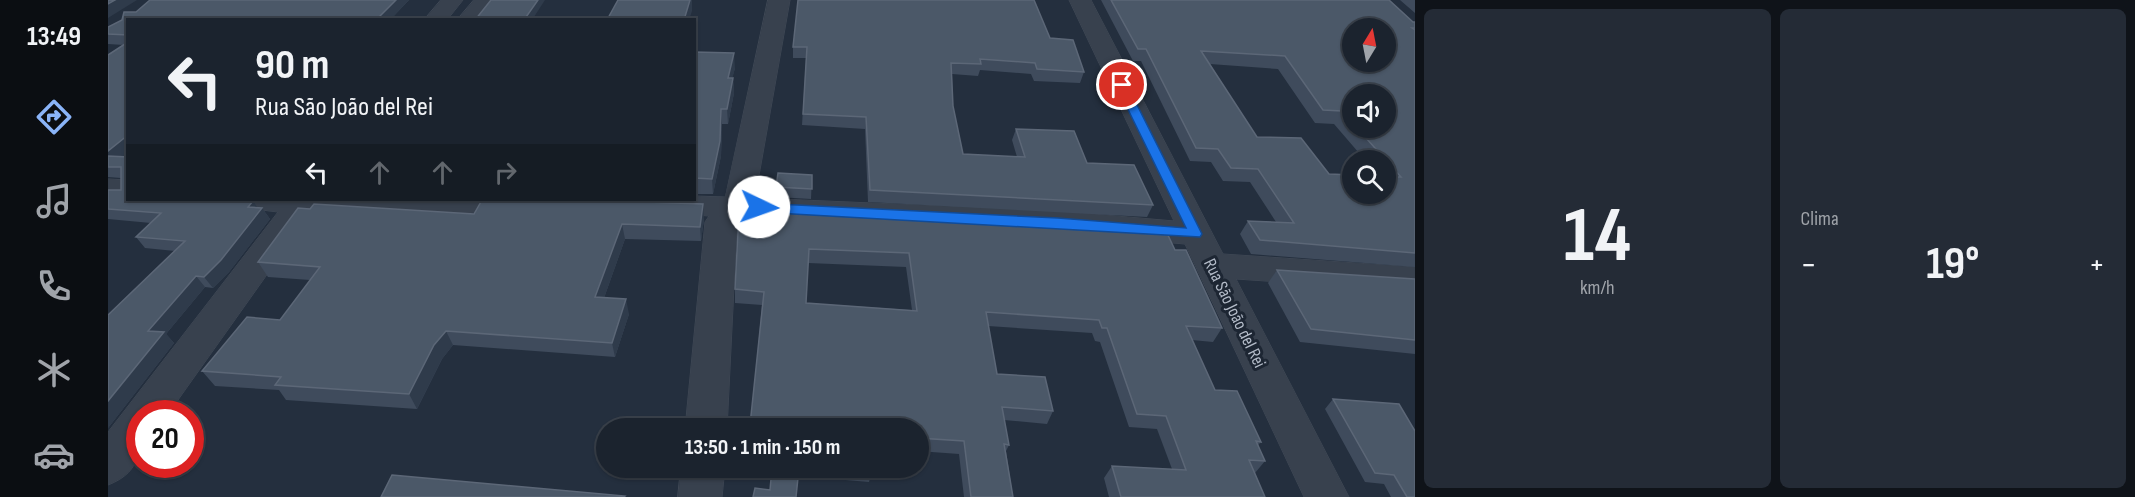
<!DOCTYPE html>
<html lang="pt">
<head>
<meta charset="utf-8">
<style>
  :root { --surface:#1b232e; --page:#242b36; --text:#f1f3f6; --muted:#a0a4aa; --line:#39404a; --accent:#8ab4f8 }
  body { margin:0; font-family:"Sofia Sans Condensed",sans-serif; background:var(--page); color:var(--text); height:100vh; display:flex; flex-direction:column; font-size:22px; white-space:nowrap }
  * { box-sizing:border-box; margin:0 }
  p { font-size:20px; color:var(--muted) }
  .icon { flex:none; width:33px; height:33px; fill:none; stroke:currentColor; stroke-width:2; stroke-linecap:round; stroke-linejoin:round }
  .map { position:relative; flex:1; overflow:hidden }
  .drawer { display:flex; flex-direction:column; gap:9px; padding:9px; background:#0f1319; width:720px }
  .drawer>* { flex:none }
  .guide { position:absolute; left:18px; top:18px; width:570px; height:183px; border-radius:0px; box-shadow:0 2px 4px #0004,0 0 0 2px var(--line); background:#1b232e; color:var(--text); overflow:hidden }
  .needle { width:39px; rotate:10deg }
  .buttons { position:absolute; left:1234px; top:18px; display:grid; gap:12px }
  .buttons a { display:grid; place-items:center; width:54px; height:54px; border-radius:50%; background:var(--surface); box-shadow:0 2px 4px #0004,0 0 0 2px var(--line); font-size:30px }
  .speed { position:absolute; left:18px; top:400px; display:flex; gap:12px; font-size:30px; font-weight:700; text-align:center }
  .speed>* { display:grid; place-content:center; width:78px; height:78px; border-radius:50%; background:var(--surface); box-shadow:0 2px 4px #0004,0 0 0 2px var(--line); line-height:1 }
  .speed .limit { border:9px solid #d22; background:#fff; color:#111 }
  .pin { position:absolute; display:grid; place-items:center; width:51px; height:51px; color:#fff; margin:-26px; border:3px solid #fff; border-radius:50%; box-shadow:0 2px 6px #0007 }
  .me { position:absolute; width:66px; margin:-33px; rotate:93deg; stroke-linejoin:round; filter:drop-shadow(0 0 4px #0008) }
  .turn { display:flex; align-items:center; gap:21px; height:126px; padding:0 30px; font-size:27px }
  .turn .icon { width:78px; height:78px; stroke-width:2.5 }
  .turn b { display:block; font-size:42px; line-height:51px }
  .lanes { display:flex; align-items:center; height:57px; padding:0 30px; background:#0003; justify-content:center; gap:30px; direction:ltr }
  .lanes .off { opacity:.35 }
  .big { font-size:45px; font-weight:700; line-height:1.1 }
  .drawer .card { flex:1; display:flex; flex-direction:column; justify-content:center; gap:9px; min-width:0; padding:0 21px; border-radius:9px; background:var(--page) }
  .drawer .dial { align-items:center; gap:0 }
  .dial b { font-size:78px; line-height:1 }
  .heat { display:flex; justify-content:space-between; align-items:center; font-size:33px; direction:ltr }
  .drawer .tiles { flex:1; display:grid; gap:9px; grid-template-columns:repeat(2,1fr) }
  .trip { position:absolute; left:488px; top:418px; width:333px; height:60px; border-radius:30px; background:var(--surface); box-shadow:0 2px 4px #0004,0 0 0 2px var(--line); font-weight:700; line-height:60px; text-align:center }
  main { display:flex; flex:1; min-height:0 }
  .dock { display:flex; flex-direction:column; width:108px; justify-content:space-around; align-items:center; background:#0b0e12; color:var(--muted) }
  .dock .icon { width:42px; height:42px }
  .dock .selected { color:var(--accent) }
  .dock b { font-size:27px; color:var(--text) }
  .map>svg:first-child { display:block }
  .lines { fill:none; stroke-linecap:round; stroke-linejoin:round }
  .minor-casing { stroke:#414a57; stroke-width:1 }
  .minor { fill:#38414e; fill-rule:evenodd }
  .wall { fill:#3f4b5c; fill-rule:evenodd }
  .shaded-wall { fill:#2f3b4b }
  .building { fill:#4b5868; stroke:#5c6777; stroke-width:1.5; fill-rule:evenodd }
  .route { fill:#1a73e8; stroke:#114b97; stroke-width:1.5 }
  .labels { text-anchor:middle; stroke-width:6; stroke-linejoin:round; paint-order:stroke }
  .street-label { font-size:18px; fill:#b4bcc9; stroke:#1d2633 }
</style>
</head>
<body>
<main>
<nav class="dock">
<b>13:49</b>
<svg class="icon selected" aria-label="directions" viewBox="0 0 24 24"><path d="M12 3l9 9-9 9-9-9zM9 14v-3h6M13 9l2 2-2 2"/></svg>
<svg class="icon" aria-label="music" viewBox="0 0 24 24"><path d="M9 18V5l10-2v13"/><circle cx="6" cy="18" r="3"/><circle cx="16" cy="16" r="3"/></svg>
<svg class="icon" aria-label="phone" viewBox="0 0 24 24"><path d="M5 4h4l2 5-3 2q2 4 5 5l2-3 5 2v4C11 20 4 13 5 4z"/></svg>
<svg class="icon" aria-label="climate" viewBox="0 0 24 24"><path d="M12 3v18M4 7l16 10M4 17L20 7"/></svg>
<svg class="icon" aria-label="car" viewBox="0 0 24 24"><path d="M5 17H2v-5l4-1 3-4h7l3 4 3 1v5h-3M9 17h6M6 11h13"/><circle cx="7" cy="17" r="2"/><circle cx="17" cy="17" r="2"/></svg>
</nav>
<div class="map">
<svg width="1307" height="497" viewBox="0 0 1307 497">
  <rect width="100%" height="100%" fill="#242f3e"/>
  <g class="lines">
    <g class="minor-casing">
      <path id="minor" d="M333,0H355L339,20H316Z
        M366,0H388L372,20H349Z
        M660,0H682L647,198L950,211L1066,221L961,0H983L1115,254L1307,267V291L1128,279L1241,497H1196L1077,244L950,233L636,218L629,225L619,429H577L597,222L601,216L539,211L535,204L537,200H586V196L617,197Z
        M0,179L20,180V200L0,199Z
        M125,200H397L393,207C333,223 263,217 202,214L60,414H32C32,447 36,471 0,485V432L170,212L129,207Z
        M573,468H617L614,497H570Z"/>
    </g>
    <use href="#minor" class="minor"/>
  </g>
  <path class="wall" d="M42,0H301L282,20H20V153L15,157L20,200L154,208L162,219L121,272L105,288L97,287L58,334L66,343L0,428L67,251L37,248L28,237L43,223L0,219V190H13V178L0,177V56L16,45L0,44V27L14,20L28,12Z
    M993,0H1281L1305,22H1307V267L1143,254L1132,234L1140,221L1168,222L1142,182L1115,181L1103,162L1082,161L1033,61H1025ZM1102,64L1170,69L1207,123L1226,124L1257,160H1278V194L1221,174L1149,137ZM1245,94L1278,128H1245Z
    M1292,0H1307V13Z
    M942,38L976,72L972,83L926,81L923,74L872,70L870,76L844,74L845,106L855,154L909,157L904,140L908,129L979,163L1045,205L1039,217L760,202L757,129L694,125L698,58H685V47Z
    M586,52L627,68L624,78H625L626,93L620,124H614L613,156L605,194H586Z
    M704,175L703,199L668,197V187Z
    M202,209L366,214L596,219L593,241L517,239L496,298L521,314L507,357L345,345L334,359L309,409L178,400L171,390L107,386L94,371L172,320L202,280L160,277L150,262Z
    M631,213L1067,250L1114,328L1105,342L1084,340L1107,390L1153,442L1150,445L1157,461L1147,473L1157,497H1001L996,478L1004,466L1064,469L1049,429L1021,427L992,342L987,341L984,333L880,326L889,374L945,411L939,424L896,420L901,445L898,451L905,497H856L851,454L810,451V429H642L654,305L627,303V289ZM700,263L798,267L804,310L698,303Z
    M1169,270L1307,279V354L1192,342L1160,283Z
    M1225,399L1307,497H1283L1276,484L1257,482L1217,409Z
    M664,468H764V470L761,482L690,476Z"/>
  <path class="shaded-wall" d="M7,0H29L0,18V4Z
    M288,0H301L282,20H268Z
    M430,0H437L424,20H416Z
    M582,0H584V11L581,20H576Z
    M626,53L627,68L621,92L620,78Z
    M625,78L626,93L620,124L619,109Z
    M613,109L614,124L613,156L605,194L604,179Z
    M20,135V153L3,167L0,163V151Z
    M145,201L152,211L154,208L162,219L121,272L105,288L96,277L140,207Z
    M595,204L596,219L593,241L592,227Z
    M514,224L517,239L491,312L487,297Z
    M88,276L97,287L58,334L66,343L0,428V401L40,331Z
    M518,299L521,314L507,357L504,343Z
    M338,331L345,345L334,359L309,409L301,394L326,345Z"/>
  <path class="building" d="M0,0H7L0,4Z
    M42,0H288L268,20H20V35L0,34V27L14,20L16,12H28Z
    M383,0H430L416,20H367Z
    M510,0H582L576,20H499Z
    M690,0H926L942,38L965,40L976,72L929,69L927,63L872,59L873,64L843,63L845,106L855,154L917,157L908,129L966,131L979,163L1026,165L1045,205L762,190L758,117L695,114L699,47H685Z
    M1003,0H1281L1305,22H1307V28H1304L1307,30V253L1152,240L1140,221L1186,223L1150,169L1123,168L1110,149L1088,148L1038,49H1030ZM1245,28H1278V62H1245ZM1093,51L1177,56L1215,110L1234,111L1245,123V94H1278V128H1249L1293,177H1278V194H1245V175L1221,174L1193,138L1149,137Z
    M20,42V135L0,151V55Z
    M586,52L626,53L620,78H625L619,109H613L612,141L604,179L586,178Z
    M0,156L20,157V200H134L145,201L140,207L154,208L113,260L96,277L88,276L40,331L56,332L0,401V315L77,241L28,237L53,213L0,209V190H13V167H0Z
    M670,173L704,175V189L668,187Z
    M374,200H476L595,204L592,227L514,224L487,297L518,299L504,343L338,331L326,345L301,394L167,385L173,377L94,371L139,317L172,320L212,267L150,262L190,208L202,209L206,204L366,214Z
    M637,207L830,216L1058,231L1067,250H1078L1114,328L1078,326L1107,390L1129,391L1153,442L1148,441L1157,461L1141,460L1157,497H1013L1004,466L1078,470L1058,416L1029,414L999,328H994L991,320L878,312L889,374L937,377L945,411L894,407L901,445L896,444L905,497H863L856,441L810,438V429H668V427L642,425L656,292L627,289L631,213ZM701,249L801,253L809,311L698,303Z
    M1169,270L1307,279V340L1203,329Z
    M1225,399L1291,404L1307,431V497H1299L1286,475L1267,473Z
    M664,468H691L688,497H645L647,488L662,490Z
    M744,468H764V470Z
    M284,475L517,496L516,497H273Z"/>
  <path class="route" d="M1010,83L1019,85L1094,234L1092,237L651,212L645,207L651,203L950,218L1078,228L1008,85Z"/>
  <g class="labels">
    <g class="street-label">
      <text transform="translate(1127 313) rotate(64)" y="6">Rua São João del Rei</text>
    </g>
  </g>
</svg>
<div class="buttons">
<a><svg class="needle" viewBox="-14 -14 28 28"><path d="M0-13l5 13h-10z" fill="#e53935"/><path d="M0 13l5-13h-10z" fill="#a0a4aa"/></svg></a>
<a><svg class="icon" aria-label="sound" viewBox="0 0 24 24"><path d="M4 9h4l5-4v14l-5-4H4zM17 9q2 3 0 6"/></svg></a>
<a><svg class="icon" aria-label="search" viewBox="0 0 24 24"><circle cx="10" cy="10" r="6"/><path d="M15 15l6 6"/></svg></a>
</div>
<div class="speed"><div class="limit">20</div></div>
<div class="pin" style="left:1014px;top:85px;background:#d93025"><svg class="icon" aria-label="arrive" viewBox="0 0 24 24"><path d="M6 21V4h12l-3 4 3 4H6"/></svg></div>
<svg class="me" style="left:651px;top:207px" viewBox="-20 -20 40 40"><circle r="19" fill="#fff"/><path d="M0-13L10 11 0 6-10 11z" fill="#1a73e8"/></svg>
<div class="trip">13:50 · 1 min · 150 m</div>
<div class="guide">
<div class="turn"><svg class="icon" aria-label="left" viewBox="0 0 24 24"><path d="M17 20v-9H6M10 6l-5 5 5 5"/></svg><div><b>90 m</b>Rua São João del Rei</div></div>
<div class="lanes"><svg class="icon" aria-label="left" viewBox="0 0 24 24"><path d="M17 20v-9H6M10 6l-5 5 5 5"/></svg><svg class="icon off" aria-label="ahead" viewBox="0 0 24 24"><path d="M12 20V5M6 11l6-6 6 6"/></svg><svg class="icon off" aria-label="ahead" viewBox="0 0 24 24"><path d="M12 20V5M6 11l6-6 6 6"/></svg><svg class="icon off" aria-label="right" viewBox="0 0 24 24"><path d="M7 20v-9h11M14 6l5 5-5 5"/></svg></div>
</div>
</div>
<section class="drawer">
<div class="tiles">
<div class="card dial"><b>14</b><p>km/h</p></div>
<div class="card"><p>Clima</p>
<div class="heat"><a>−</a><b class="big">19°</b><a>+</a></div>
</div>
</div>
</section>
</main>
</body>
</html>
